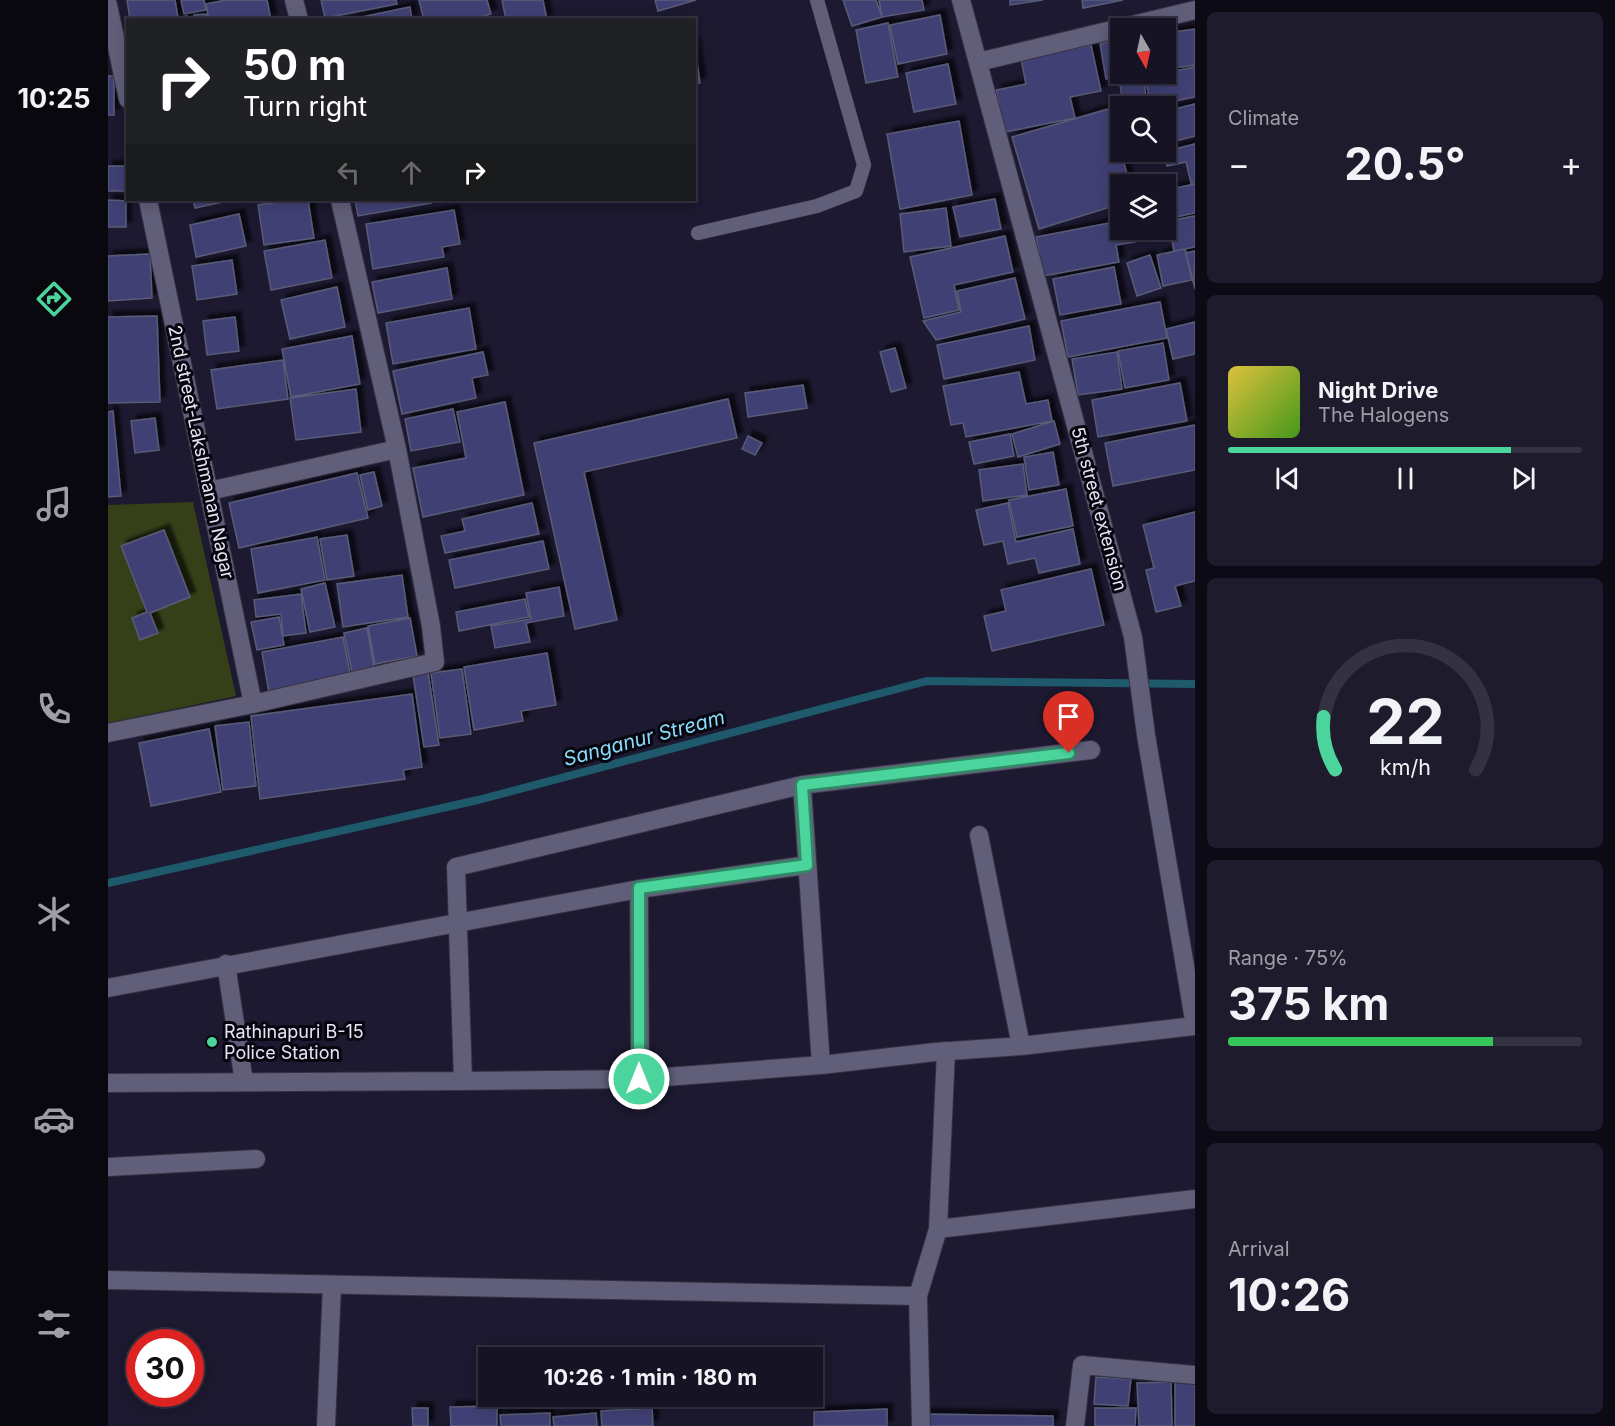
<!DOCTYPE html>
<html lang="en">
<head>
<meta charset="utf-8">
<style>
  :root { --surface:#151324; --page:#1e1c2c; --text:#f1f3f6; --muted:#9d9ea6; --line:#343241; --accent:#4bd49b }
  body { margin:0; font-family:Inter,sans-serif; background:var(--page); color:var(--text); height:100vh; display:flex; flex-direction:column; font-size:22px; white-space:nowrap }
  * { box-sizing:border-box; margin:0 }
  p { font-size:20px; color:var(--muted) }
  .icon { flex:none; width:33px; height:33px; fill:none; stroke:currentColor; stroke-width:2; stroke-linecap:round; stroke-linejoin:round }
  .map { position:relative; flex:1; overflow:hidden }
  .details { display:flex; flex-direction:column; gap:12px; padding:12px; background:#0c0a14; width:420px }
  .details>* { flex:none }
  .top-card { position:absolute; left:18px; top:18px; width:570px; height:183px; border-radius:0px; box-shadow:0 3px 15px #0003,0 0 0 2px var(--line); background:#202124; color:#fff; overflow:hidden }
  .needle { width:39px; rotate:171deg }
  .tools { position:absolute; left:1002px; top:18px; display:grid; gap:12px }
  .tools a { display:grid; place-items:center; width:66px; height:66px; border-radius:0px; background:var(--surface); box-shadow:0 3px 15px #0003,0 0 0 2px var(--line); font-size:30px }
  .speed { position:absolute; left:18px; top:1329px; display:flex; gap:12px; font-size:30px; font-weight:700; text-align:center }
  .speed>* { display:grid; place-content:center; width:78px; height:78px; border-radius:50%; background:var(--surface); box-shadow:0 3px 15px #0003,0 0 0 2px var(--line); line-height:1 }
  .speed .limit { border:9px solid #d22; background:#fff; color:#111 }
  .pin { position:absolute; display:grid; place-items:center; width:51px; height:51px; color:#fff; margin:-62px -26px; border-radius:50% 50% 50% 0; rotate:-45deg; box-shadow:0 0 6px #0007 }
  .pin .icon { rotate:45deg }
  .me { position:absolute; width:66px; margin:-33px; rotate:0deg; stroke-linejoin:round; filter:drop-shadow(0 0 4px #0008) }
  .turn { display:flex; align-items:center; gap:21px; height:126px; padding:0 18px; font-size:27px }
  .turn .icon { width:78px; height:78px; stroke-width:2.5 }
  .turn b { display:block; font-size:42px; line-height:51px }
  .lanes { display:flex; align-items:center; height:57px; padding:0 18px; background:#0003; justify-content:center; gap:30px; direction:ltr }
  .lanes .off { opacity:.35 }
  .big { font-size:45px; font-weight:700; line-height:1.1 }
  .details .tile { flex:1; display:flex; flex-direction:column; justify-content:center; gap:9px; min-width:0; padding:0 21px; border-radius:9px; background:var(--page) }
  .details .dial { align-items:center; gap:0 }
  .dial svg { height:156px; overflow:visible; fill:none; stroke:var(--line); stroke-width:7; stroke-linecap:round; text-anchor:middle }
  .dial text { fill:var(--text); stroke:none }
  .song { display:flex; align-items:center; gap:18px }
  .cover { width:72px; height:72px; border-radius:9px; background:linear-gradient(135deg,hsl(50 70% 55%),hsl(100 70% 35%)) }
  .played { height:6px; border-radius:3px; background:linear-gradient(90deg,var(--accent) 80%,var(--line) 80%) }
  .keys { display:flex; justify-content:space-around; direction:ltr }
  .heat { display:flex; justify-content:space-between; align-items:center; font-size:33px; direction:ltr }
  .charge { height:9px; border-radius:4px; background:linear-gradient(90deg,#34c759 75%,var(--line) 0) }
  .trip { position:absolute; left:370px; top:1347px; width:345px; height:60px; border-radius:0px; background:var(--surface); box-shadow:0 3px 15px #0003,0 0 0 2px var(--line); font-weight:700; line-height:60px; text-align:center }
  main { display:flex; flex:1; min-height:0 }
  .tab-bar { display:flex; flex-direction:column; width:108px; justify-content:space-around; align-items:center; background:#08080e; color:var(--muted) }
  .tab-bar .icon { width:42px; height:42px }
  .tab-bar .selected { color:var(--accent) }
  .tab-bar b { font-size:27px; color:var(--text) }
  .map>svg:first-child { display:block }
  .green { fill:#353f18 }
  .lines { fill:none; stroke-linecap:round; stroke-linejoin:round }
  .stream { stroke:#1e596c; stroke-width:8 }
  .building { fill:#414174; stroke:#595b76; stroke-width:1.5; filter:url(#shadow) }
  .lane-casing { stroke:#343143; stroke-width:15 }
  .street-casing { stroke:#343143; stroke-width:20 }
  .secondary-casing { stroke:#343143; stroke-width:20 }
  .lane { stroke:#605e79; stroke-width:14 }
  .street { stroke:#605e79; stroke-width:18 }
  .secondary { stroke:#605e79; stroke-width:18 }
  .route-casing { stroke:#318a65; stroke-width:15 }
  .route { stroke:#4bd49b; stroke-width:10 }
  .poi-dot { fill:#4bd49b; stroke:#07060f; stroke-width:2 }
  .labels { text-anchor:middle; stroke-width:6; stroke-linejoin:round; paint-order:stroke }
  .street-label { font-size:18px; fill:#e6e5f5; stroke:#07060f }
  .poi-label { font-size:18px; fill:#e6e5f5; stroke:#07060f; text-anchor:start }
  .water-label { font-size:20px; font-style:italic; fill:#89dcfb; stroke:#07060f }
</style>
</head>
<body>
<main>
<nav class="tab-bar">
<b>10:25</b>
<svg class="icon selected" aria-label="directions" viewBox="0 0 24 24"><path d="M12 3l9 9-9 9-9-9zM9 14v-3h6M13 9l2 2-2 2"/></svg>
<svg class="icon" aria-label="music" viewBox="0 0 24 24"><path d="M9 18V5l10-2v13"/><circle cx="6" cy="18" r="3"/><circle cx="16" cy="16" r="3"/></svg>
<svg class="icon" aria-label="phone" viewBox="0 0 24 24"><path d="M5 4h4l2 5-3 2q2 4 5 5l2-3 5 2v4C11 20 4 13 5 4z"/></svg>
<svg class="icon" aria-label="climate" viewBox="0 0 24 24"><path d="M12 3v18M4 7l16 10M4 17L20 7"/></svg>
<svg class="icon" aria-label="car" viewBox="0 0 24 24"><path d="M5 17H2v-5l4-1 3-4h7l3 4 3 1v5h-3M9 17h6M6 11h13"/><circle cx="7" cy="17" r="2"/><circle cx="17" cy="17" r="2"/></svg>
<svg class="icon" aria-label="filters" viewBox="0 0 24 24"><path d="M4 7h16M4 17h16"/><circle cx="9" cy="7" r="2"/><circle cx="15" cy="17" r="2"/></svg>
</nav>
<div class="map">
<svg width="1087" height="1426" viewBox="0 0 1087 1426">
  <defs>
    <filter id="shadow"><feDropShadow dx="5.5" dy="-5.5" stdDeviation="1.5" flood-color="#0009"/></filter>
  </defs>
  <rect width="100%" height="100%" fill="#1c1930"/>
  <path class="green" d="M85,502L128,696L0,723V505Z"/>
  <g class="lines">
    <path class="stream" d="M0,883L370,800L819,681L1087,684"/>
  </g>
  <path class="building" d="M19,0H67L70,18L79,16V20H22Z
    M73,0H96L98,10L76,14Z
    M118,0H159L163,20H101L98,4Z
    M213,0H288L289,4L217,18Z
    M311,0H379L383,14L362,20H316Z
    M394,0H435L439,20H398Z
    M547,0H588L550,11Z
    M735,0H768L774,17L744,26Z
    M771,0H814L816,10L774,17Z
    M902,0H935L902,5Z
    M974,0H1015L975,8Z
    M302,7L304,20H240Z
    M99,14L100,20H86V15Z
    M832,15L839,54L790,64L782,25Z
    M780,23L790,77L758,83L748,30Z
    M1087,29V65L1058,69V33Z
    M1012,40V74H1031L998,79L992,43Z
    M586,42L592,83L586,84Z
    M983,45L993,91L962,97L967,118L897,132L888,90L918,84L913,59Z
    M840,64L848,104L806,112L798,73Z
    M1087,67V97L1043,106L1037,77Z
    M0,76H6V115H0Z
    M1036,81L1039,106H1015L1012,84Z
    M1087,104V136L1060,143L1062,150L1087,144V182L1083,183L1078,162L1059,166L1056,152H1058V111Z
    M1000,109L1020,177L1008,181L1012,196V204L931,229L904,137Z
    M851,121L864,195L792,209L779,134Z
    M1022,152H1045L1023,157Z
    M0,166H20V191H0Z
    M1087,184V213L1058,219V190Z
    M887,199L893,229L852,237L845,207Z
    M0,200L18,201V227H0Z
    M85,200H124L87,208Z
    M184,200H200L206,238L156,245L150,205Z
    M247,200H323V203L250,216Z
    M838,208L843,246L796,252L792,214Z
    M346,210L352,244L334,247L336,257L265,269L258,224Z
    M131,214L138,246L88,257L82,225Z
    M1087,216V247L1066,251L1060,221Z
    M1012,221V230H1025L1027,242L1008,245L1011,262L936,276L928,237Z
    M897,236L905,272L846,285L851,310L816,318L802,257Z
    M217,240L224,278L163,290L156,251Z
    M1077,249L1084,280L1055,286L1049,255Z
    M1087,251L1086,282L1087,289L1078,253Z
    M42,254L44,298L0,301V256Z
    M1042,255L1053,288L1029,296L1019,263Z
    M124,260L129,294L89,300L84,266Z
    M1006,267L1013,304L952,315L945,279Z
    M339,268L344,299L270,313L264,282Z
    M907,278L917,319L828,340L815,321L853,312L849,291Z
    M229,287L237,327L182,339L173,300Z
    M1052,302L1059,338L960,357L953,321Z
    M361,308L368,349L285,364L278,323Z
    M49,316L52,402L0,403V317Z
    M127,317L131,351L99,355L95,321Z
    M1087,322V354L1065,359L1058,329Z
    M921,326L927,360L836,379L829,345Z
    M244,336L252,384L183,397L174,349Z
    M1055,343L1061,380L1017,388L1010,351Z
    M787,348L798,388L783,392L772,352Z
    M375,352L380,375L364,378L368,398L294,414L285,371Z
    M1009,352L1014,389L970,395L964,359Z
    M175,360L180,399L109,409L103,370Z
    M911,372L918,404L940,400L944,421L858,437L855,423L843,425L835,386Z
    M1072,383L1079,421L990,437L984,400Z
    M695,385L699,408L640,417L637,393Z
    M248,389L253,432L188,440L182,398Z
    M620,399L629,438L476,472L509,620L467,629L426,443Z
    M397,402L416,495L315,517L305,468L358,458L349,412Z
    M345,409L352,442L303,451L297,419Z
    M5,411L13,496L0,497V412Z
    M47,418L51,450L27,453L23,421Z
    M946,421L952,444L910,457L904,434Z
    M1087,425V470L1005,486L997,443Z
    M902,434L906,456L866,464L861,442Z
    M640,436L654,443L647,455L634,449Z
    M945,452L951,485L921,490L916,457Z
    M915,464L919,495L875,501L871,470Z
    M266,472L274,506L260,510L252,475Z
    M249,473L260,518L131,548L121,503Z
    M958,489L965,526L909,537L901,500Z
    M424,503L431,534L337,553L333,536L357,531L354,519Z
    M900,503L908,542L965,529L972,564L931,573L927,558L900,564L895,541L876,545L868,510Z
    M1087,512V581L1067,586L1073,606L1048,612L1038,570L1046,568L1035,525Z
    M56,530L82,597L42,613L50,633L32,640L24,618L39,612L13,546Z
    M239,535L246,576L219,580L212,539Z
    M209,537L217,580L150,593L143,549Z
    M435,541L441,569L347,588L341,560Z
    M983,569L996,625L884,651L876,616L898,611L893,590Z
    M294,575L300,617L235,627L229,584Z
    M217,583L227,627L202,632L193,589Z
    M451,587L456,616L418,623L422,642L387,648L383,626L423,619L418,593Z
    M193,594L198,633L175,636L173,614L148,617L146,600Z
    M417,599L421,617L351,631L348,612Z
    M171,617L176,645L149,650L143,622Z
    M302,618L309,656L267,664L260,626Z
    M259,628L267,672L245,677L236,633Z
    M235,637L243,679L161,693L154,652Z
    M439,653L448,705L413,711L415,721L366,730L356,667Z
    M354,669L363,734L332,738L323,673Z
    M320,672L331,745L316,747L305,675Z
    M304,694L314,767L295,770L297,779L152,799L143,716Z
    M141,722L148,786L115,790L107,726Z
    M101,729L113,792L43,806L31,743Z
    M988,1377L1023,1379L1020,1406L986,1404Z
    M1067,1379H1087V1426H1067Z
    M1063,1382L1064,1426H1031L1029,1383Z
    M389,1406V1426H343L342,1407Z
    M304,1408H320V1426H305Z
    M544,1408L545,1426H494L493,1411Z
    M987,1408H1028L1027,1426H987Z
    M779,1409V1426H706V1412Z
    M442,1413V1426H393L392,1415Z
    M488,1413L489,1426H446L445,1417Z
    M816,1414L945,1416V1426H816Z"/>
  <g class="lines">
    <g class="lane-casing">
      <path id="lane" d="M590,233L709,206L748,191L756,165L709,0"/>
    </g>
    <g class="street-casing">
      <path id="street" d="M186,0L191,20
        M853,0L1025,637L1038,735L1087,1026
        M0,5L20,99
        M870,62L1087,10
        M40,200L145,704
        M101,491L289,449
        M0,733L145,704L327,662L323,626L289,449L232,200
        M694,785L713,1065L827,1052L913,1046L1087,1026
        M871,835L913,1046
        M531,889L532,1079L713,1065
        M118,964L136,1082
        M0,988L531,889L699,865
        M532,1079L355,1081L348,867L694,785L983,750
        M0,1083L355,1081
        M0,1167L148,1159
        M810,1296L813,1426
        M218,1426L224,1285
        M967,1426L974,1365L1087,1375"/>
    </g>
    <g class="secondary-casing">
      <path id="secondary" d="M830,1229L1087,1199
        M0,1280L810,1296L830,1229L838,1051"/>
    </g>
    <use href="#lane" class="lane"/>
    <use href="#street" class="street"/>
    <use href="#secondary" class="secondary"/>
  </g>
  <g class="lines">
    <g class="route-casing">
      <path id="route" d="M531,1079V888L699,865L694,785L961,753"/>
    </g>
    <use href="#route" class="route"/>
  </g>
  <circle class="poi-dot" cx="104" cy="1042" r="6"/>
  <g class="labels">
    <g class="street-label">
      <text transform="translate(93 452) rotate(78)" y="6">2nd street-Lakshmanan Nagar</text>
      <text transform="translate(991 509) rotate(75)" y="6">5th street extension</text>
    </g>
    <g class="poi-label">
      <text x="116" y="1038">Rathinapuri B-15<tspan x="116" dy="21">Police Station</tspan></text>
    </g>
    <g class="water-label">
      <text transform="translate(536 738) rotate(-15)" y="7">Sanganur Stream</text>
    </g>
  </g>
</svg>
<div class="tools">
<a><svg class="needle" viewBox="-14 -14 28 28"><path d="M0-13l5 13h-10z" fill="#e53935"/><path d="M0 13l5-13h-10z" fill="#9d9ea6"/></svg></a>
<a><svg class="icon" aria-label="search" viewBox="0 0 24 24"><circle cx="10" cy="10" r="6"/><path d="M15 15l6 6"/></svg></a>
<a><svg class="icon" aria-label="layers" viewBox="0 0 24 24"><path d="M12 4l9 5-9 5-9-5zM3 14l9 5 9-5"/></svg></a>
</div>
<div class="speed"><div class="limit">30</div></div>
<div class="pin" style="left:961px;top:753px;background:#d93025"><svg class="icon" aria-label="arrive" viewBox="0 0 24 24"><path d="M6 21V4h12l-3 4 3 4H6"/></svg></div>
<svg class="me" style="left:531px;top:1079px" viewBox="-20 -20 40 40"><circle r="17" fill="#4bd49b" stroke="#fff" stroke-width="3"/><path d="M0-11L8 9 0 5-8 9z" fill="#fff"/></svg>
<div class="trip">10:26 · 1 min · 180 m</div>
<div class="top-card">
<div class="turn"><svg class="icon" aria-label="right" viewBox="0 0 24 24"><path d="M7 20v-9h11M14 6l5 5-5 5"/></svg><div><b>50 m</b>Turn right</div></div>
<div class="lanes"><svg class="icon off" aria-label="left" viewBox="0 0 24 24"><path d="M17 20v-9H6M10 6l-5 5 5 5"/></svg><svg class="icon off" aria-label="ahead" viewBox="0 0 24 24"><path d="M12 20V5M6 11l6-6 6 6"/></svg><svg class="icon" aria-label="right" viewBox="0 0 24 24"><path d="M7 20v-9h11M14 6l5 5-5 5"/></svg></div>
</div>
</div>
<section class="details">
<div class="tile"><p>Climate</p>
<div class="heat"><a>−</a><b class="big">20.5°</b><a>+</a></div>
</div>
<div class="tile">
<div class="song"><i class="cover"></i><div><b>Night Drive</b><p>The Halogens</p></div></div>
<div class="played"></div>
<div class="keys"><svg class="icon" aria-label="previous" viewBox="0 0 24 24"><path d="M18 5L8 12l10 7zM5 5v14"/></svg><svg class="icon" aria-label="pause" viewBox="0 0 24 24"><path d="M8 5v14M16 5v14"/></svg><svg class="icon" aria-label="next" viewBox="0 0 24 24"><path d="M6 5l10 7-10 7zM19 5v14"/></svg></div>
</div>
<div class="tile dial"><svg viewBox="0 0 100 80">
<path d="M14 69A42 42 0 1 1 86 69"/>
<path d="M14 69A42 42 0 0 1 8 42" stroke="#4bd49b"/>
<text x="50" y="56" font-size="32" font-weight="700">22</text>
<text x="50" y="72" font-size="11">km/h</text>
</svg></div>
<div class="tile"><p>Range · 75%</p><b class="big">375 km</b><div class="charge"></div></div>
<div class="tile"><p>Arrival</p><b class="big">10:26</b></div>
</section>
</main>
</body>
</html>
